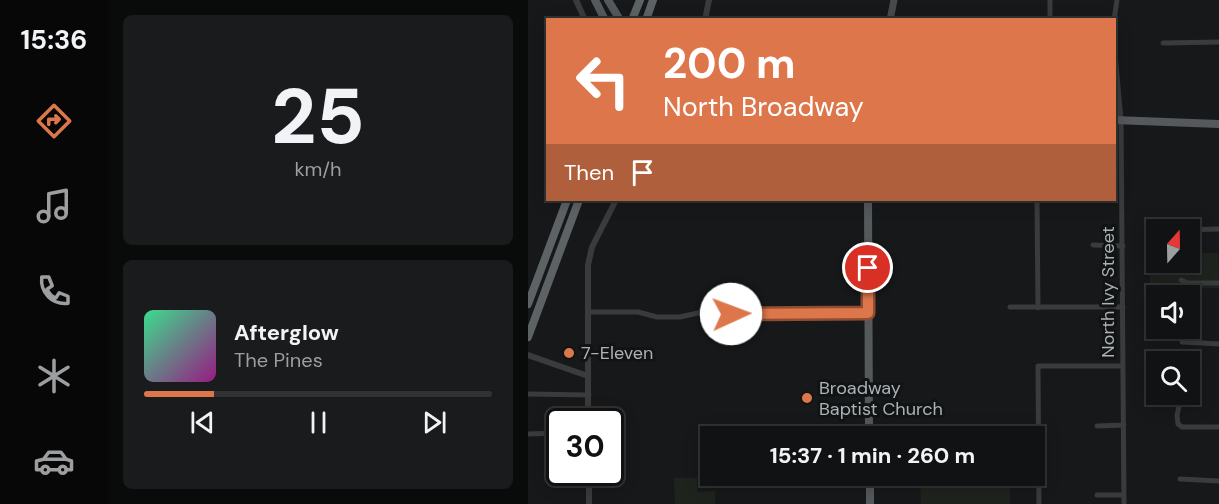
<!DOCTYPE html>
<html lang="en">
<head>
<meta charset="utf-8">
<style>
  :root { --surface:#111213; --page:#1a1b1c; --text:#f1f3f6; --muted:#9c9ea0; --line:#303233; --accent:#dd774b }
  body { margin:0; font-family:"DM Sans",sans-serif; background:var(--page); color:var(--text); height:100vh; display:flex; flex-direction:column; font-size:22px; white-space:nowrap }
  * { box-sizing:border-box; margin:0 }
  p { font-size:20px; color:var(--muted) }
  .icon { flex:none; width:33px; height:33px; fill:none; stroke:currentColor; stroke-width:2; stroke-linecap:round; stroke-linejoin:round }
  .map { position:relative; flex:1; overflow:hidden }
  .panel { display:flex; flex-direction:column; gap:15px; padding:15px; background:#090a0a; width:420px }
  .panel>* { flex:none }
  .hud { position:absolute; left:18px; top:18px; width:570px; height:183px; border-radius:0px; box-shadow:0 3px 15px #0003,0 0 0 2px var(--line); background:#dd774b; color:#fff; overflow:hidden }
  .needle { width:39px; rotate:20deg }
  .fabs { position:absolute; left:618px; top:219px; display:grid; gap:12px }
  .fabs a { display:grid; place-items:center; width:54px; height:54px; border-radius:0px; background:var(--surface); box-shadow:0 3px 15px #0003,0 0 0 2px var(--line); font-size:30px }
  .speed { position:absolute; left:18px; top:408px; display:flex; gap:12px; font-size:30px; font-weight:700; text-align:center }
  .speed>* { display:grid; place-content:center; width:78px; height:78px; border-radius:50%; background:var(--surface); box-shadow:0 3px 15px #0003,0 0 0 2px var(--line); line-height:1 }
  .speed .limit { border:3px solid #111; border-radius:9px; background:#fff; color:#111 }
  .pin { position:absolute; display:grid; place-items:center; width:51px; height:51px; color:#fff; margin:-26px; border:3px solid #fff; border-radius:50%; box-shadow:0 2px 6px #0007 }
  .me { position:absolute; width:66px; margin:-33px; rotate:88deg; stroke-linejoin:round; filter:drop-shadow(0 0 4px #0008) }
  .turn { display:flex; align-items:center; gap:21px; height:126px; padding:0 18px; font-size:27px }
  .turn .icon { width:78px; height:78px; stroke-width:2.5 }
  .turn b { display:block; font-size:42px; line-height:51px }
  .then { display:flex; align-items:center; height:57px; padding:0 18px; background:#0003; gap:12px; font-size:22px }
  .panel .card { flex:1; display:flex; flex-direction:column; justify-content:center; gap:9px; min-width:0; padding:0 21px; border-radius:9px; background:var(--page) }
  .panel .dial { align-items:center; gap:0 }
  .dial b { font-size:78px; line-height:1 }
  .song { display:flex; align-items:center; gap:18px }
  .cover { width:72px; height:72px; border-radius:9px; background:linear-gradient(135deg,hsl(150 70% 55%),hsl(310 70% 35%)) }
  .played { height:6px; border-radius:3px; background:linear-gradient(90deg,var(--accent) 20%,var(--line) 20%) }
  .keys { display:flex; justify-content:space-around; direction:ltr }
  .trip { position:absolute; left:172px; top:426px; width:345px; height:60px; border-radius:0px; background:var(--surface); box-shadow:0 3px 15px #0003,0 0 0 2px var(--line); font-weight:700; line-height:60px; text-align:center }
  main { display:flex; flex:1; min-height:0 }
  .tab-bar { display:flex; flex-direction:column; width:108px; justify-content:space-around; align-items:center; background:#070708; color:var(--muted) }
  .tab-bar .icon { width:42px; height:42px }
  .tab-bar .on { color:var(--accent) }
  .tab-bar b { font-size:27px; color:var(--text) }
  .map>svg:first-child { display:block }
  .green { fill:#1f231e }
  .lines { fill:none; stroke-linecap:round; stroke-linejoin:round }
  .minor { stroke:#393b3d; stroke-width:5 }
  .tertiary { stroke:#393b3d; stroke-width:6 }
  .secondary { stroke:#474b4d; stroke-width:7 }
  .primary { stroke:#55595c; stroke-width:8 }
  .trunk { stroke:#5d6265; stroke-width:8 }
  .route-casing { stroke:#904d31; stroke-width:15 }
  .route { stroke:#dd774b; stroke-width:10 }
  .poi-dot { fill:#dd774b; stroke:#121314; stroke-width:2 }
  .labels { text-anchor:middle; stroke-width:6; stroke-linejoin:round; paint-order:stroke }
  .street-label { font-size:18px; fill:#abb3b7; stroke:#121314 }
  .poi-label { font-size:18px; fill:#abb3b7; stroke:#121314; text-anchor:start }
</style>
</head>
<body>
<main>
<nav class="tab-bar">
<b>15:36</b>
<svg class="icon on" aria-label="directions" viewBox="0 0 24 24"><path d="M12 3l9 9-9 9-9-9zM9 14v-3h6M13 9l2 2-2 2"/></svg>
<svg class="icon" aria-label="music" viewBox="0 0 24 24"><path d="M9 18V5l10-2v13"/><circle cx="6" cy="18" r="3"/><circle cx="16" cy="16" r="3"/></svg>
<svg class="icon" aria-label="phone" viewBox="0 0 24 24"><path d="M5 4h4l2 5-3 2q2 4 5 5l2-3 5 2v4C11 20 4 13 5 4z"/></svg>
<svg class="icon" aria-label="climate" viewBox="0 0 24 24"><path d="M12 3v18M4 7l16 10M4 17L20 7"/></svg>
<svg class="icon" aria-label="car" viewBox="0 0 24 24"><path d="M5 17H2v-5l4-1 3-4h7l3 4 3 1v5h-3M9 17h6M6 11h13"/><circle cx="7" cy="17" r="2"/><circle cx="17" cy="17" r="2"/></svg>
</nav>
<section class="panel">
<div class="card dial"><b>25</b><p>km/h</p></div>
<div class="card">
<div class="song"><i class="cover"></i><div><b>Afterglow</b><p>The Pines</p></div></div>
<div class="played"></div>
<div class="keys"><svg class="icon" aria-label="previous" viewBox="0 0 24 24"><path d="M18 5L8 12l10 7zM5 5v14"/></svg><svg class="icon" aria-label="pause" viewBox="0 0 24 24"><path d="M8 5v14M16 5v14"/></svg><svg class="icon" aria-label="next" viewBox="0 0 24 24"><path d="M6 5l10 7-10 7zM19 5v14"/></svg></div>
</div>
</section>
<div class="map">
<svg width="691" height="504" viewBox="0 0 691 504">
  <rect width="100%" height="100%" fill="#171819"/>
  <path class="green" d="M622,253H628V262H662V253H690L691,288L622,289Z
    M350,476H482V504H393L392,477Z
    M146,478H169V492L187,491V504H147Z"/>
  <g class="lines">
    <path class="minor" d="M522,0V20
      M586,20L589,0
      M586,43L593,120L596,504
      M635,43L691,42
      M509,200L510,308
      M654,230L691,229
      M565,245L595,246
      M653,280L659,283H691
      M482,307H595
      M60,312H110L129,317H152L179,311L203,314L340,313
      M654,342L691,344
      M0,394L61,395
      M653,398L649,415L650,424L654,427H691
      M569,426L596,425
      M0,434L32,433
      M484,477H511
      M652,479L691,481
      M569,495H596
      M511,504L510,366H595"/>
    <path class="tertiary" d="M48,0L57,20
      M177,20L181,0
      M0,355L60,376
      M60,422V265L64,247L88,200
      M61,472V504"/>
    <path class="secondary" d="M362,20L366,0"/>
    <path class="primary" d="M67,0L77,20
      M80,0L92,20
      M586,120L691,124
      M340,200L341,436
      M342,476V504"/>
    <path class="trunk" d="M104,20L112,0
      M118,20L125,0
      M0,304L39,200
      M0,337L51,200"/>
  </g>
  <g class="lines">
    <g class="route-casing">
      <path id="route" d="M203,314L340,313V268"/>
    </g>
    <use href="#route" class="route"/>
  </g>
  <g class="poi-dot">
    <circle cx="41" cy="353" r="6"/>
    <circle cx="279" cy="398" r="6"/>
  </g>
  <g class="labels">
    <g class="street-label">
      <text transform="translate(580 292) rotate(-90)" y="6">North Ivy Street</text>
    </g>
    <g class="poi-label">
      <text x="53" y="359">7-Eleven</text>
      <text x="291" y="394">Broadway<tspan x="291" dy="21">Baptist Church</tspan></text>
    </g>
  </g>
</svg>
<div class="fabs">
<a><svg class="needle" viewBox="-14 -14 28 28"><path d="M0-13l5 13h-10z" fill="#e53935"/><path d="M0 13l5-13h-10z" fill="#9c9ea0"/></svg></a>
<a><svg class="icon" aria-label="sound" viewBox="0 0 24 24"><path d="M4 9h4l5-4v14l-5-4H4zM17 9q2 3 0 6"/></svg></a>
<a><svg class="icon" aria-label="search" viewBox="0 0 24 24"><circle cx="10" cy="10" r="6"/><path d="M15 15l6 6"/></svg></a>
</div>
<div class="speed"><div class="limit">30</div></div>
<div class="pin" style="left:340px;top:268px;background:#d93025"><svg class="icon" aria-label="arrive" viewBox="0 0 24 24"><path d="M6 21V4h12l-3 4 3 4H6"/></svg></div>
<svg class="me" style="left:203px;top:314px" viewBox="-20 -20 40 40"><circle r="19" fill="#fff"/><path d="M0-13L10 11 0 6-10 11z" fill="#dd774b"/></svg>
<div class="trip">15:37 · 1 min · 260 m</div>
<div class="hud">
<div class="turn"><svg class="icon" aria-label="left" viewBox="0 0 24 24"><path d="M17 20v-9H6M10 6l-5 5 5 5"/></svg><div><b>200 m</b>North Broadway</div></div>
<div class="then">Then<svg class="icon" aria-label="arrive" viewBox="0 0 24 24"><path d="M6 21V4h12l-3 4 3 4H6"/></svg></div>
</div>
</div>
</main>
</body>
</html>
